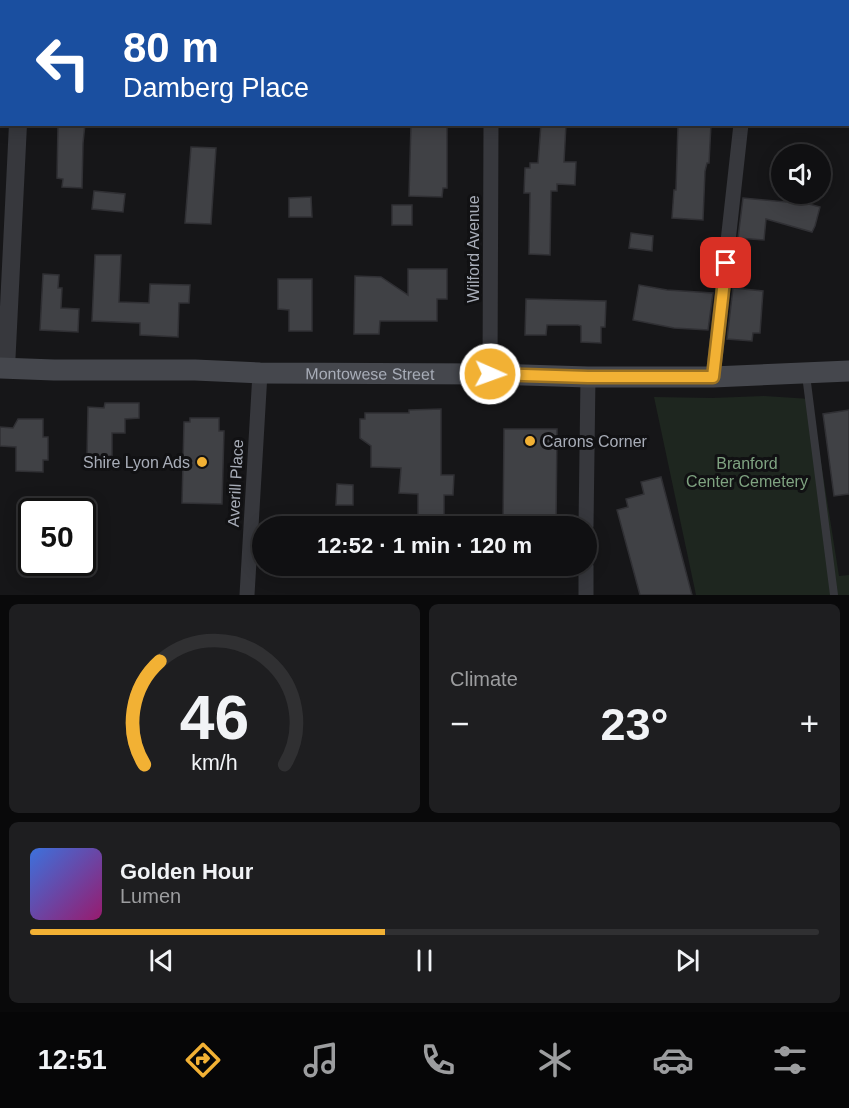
<!DOCTYPE html>
<html lang="en">
<head>
<meta charset="utf-8">
<style>
  :root { --surface:#101012; --page:#1e1e20; --text:#f1f3f6; --muted:#9c9d9f; --line:#303032; --accent:#f2b134 }
  body { margin:0; font-family:Arial,sans-serif; background:var(--page); color:var(--text); height:100vh; display:flex; flex-direction:column; font-size:22px; white-space:nowrap }
  * { box-sizing:border-box; margin:0 }
  p { font-size:20px; color:var(--muted) }
  .icon { flex:none; width:33px; height:33px; fill:none; stroke:currentColor; stroke-width:2; stroke-linecap:round; stroke-linejoin:round }
  .map { position:relative; height:595px; overflow:hidden }
  .panel { display:flex; flex-direction:column; gap:9px; padding:9px; background:#09090a; flex:1 }
  .panel>* { flex:none }
  .banner { position:absolute; left:0px; top:0px; width:849px; height:126px; box-shadow:0 3px 15px #0003,0 0 0 2px var(--line); background:#1a4fa0; color:#fff; overflow:hidden }
  .buttons { position:absolute; left:771px; top:144px; display:grid; gap:12px }
  .buttons a { display:grid; place-items:center; width:60px; height:60px; border-radius:50%; background:var(--surface); box-shadow:0 3px 15px #0003,0 0 0 2px var(--line); font-size:30px }
  .speed { position:absolute; left:18px; top:498px; display:flex; gap:12px; font-size:30px; font-weight:700; text-align:center }
  .speed>* { display:grid; place-content:center; width:78px; height:78px; border-radius:50%; background:var(--surface); box-shadow:0 3px 15px #0003,0 0 0 2px var(--line); line-height:1 }
  .speed .limit { border:3px solid #111; border-radius:9px; background:#fff; color:#111 }
  .pin { position:absolute; display:grid; place-items:center; width:51px; height:51px; color:#fff; margin:-26px; border-radius:12px; box-shadow:0 3px 9px #0006 }
  .me { position:absolute; width:66px; margin:-33px; rotate:92deg; stroke-linejoin:round; filter:drop-shadow(0 0 4px #0008) }
  .turn { display:flex; align-items:center; gap:21px; height:126px; padding:0 24px; font-size:27px }
  .turn .icon { width:78px; height:78px; stroke-width:2.5 }
  .turn b { display:block; font-size:42px; line-height:51px }
  .big { font-size:45px; font-weight:600; line-height:1.1 }
  .panel .tile { flex:1; display:flex; flex-direction:column; justify-content:center; gap:9px; min-width:0; padding:0 21px; border-radius:9px; background:var(--page) }
  .panel .dial { align-items:center; gap:0 }
  .dial svg { height:156px; overflow:visible; fill:none; stroke:var(--line); stroke-width:7; stroke-linecap:round; text-anchor:middle }
  .dial text { fill:var(--text); stroke:none }
  .song { display:flex; align-items:center; gap:18px }
  .cover { width:72px; height:72px; border-radius:9px; background:linear-gradient(135deg,hsl(220 70% 55%),hsl(320 70% 35%)) }
  .played { height:6px; border-radius:3px; background:linear-gradient(90deg,var(--accent) 45%,var(--line) 45%) }
  .keys { display:flex; justify-content:space-around; direction:ltr }
  .heat { display:flex; justify-content:space-between; align-items:center; font-size:33px; direction:ltr }
  .panel .tiles { flex:1; display:grid; gap:9px; grid-template-columns:1fr 1fr }
  .tile:last-child { grid-column:span 2 }
  .trip { position:absolute; left:252px; top:516px; width:345px; height:60px; border-radius:30px; background:var(--surface); box-shadow:0 3px 15px #0003,0 0 0 2px var(--line); font-weight:600; line-height:60px; text-align:center }
  .tab-bar { display:flex; height:96px; justify-content:space-around; align-items:center; background:#060607; color:var(--muted) }
  .tab-bar .icon { width:42px; height:42px }
  .tab-bar .active { color:var(--accent) }
  .tab-bar b { font-size:27px; color:var(--text) }
  .map>svg:first-child { display:block }
  .green { fill:#1e261f }
  .building { fill:#404145; stroke:#303034; stroke-width:1.5 }
  .lines { fill:none; stroke-linecap:round; stroke-linejoin:round }
  .service { stroke:#37383d; stroke-width:8 }
  .minor { stroke:#37383d; stroke-width:15 }
  .tertiary { stroke:#37383d; stroke-width:18 }
  .secondary { stroke:#45474d; stroke-width:21 }
  .route-casing { stroke:#9d7322; stroke-width:15 }
  .route { stroke:#f2b134; stroke-width:10 }
  .poi-dot { fill:#f2b134; stroke:#111113; stroke-width:2 }
  .labels { text-anchor:middle; stroke-width:6; stroke-linejoin:round; paint-order:stroke }
  .street-label { font-size:16px; fill:#a8adb8; stroke:#111113 }
  .poi-label { font-size:16px; fill:#a8adb8; stroke:#111113; text-anchor:start }
  .park-label { font-size:16px; fill:#7fa381; stroke:#111113 }
</style>
</head>
<body>
<div class="map">
<svg width="849" height="595" viewBox="0 0 849 595">
  <rect width="100%" height="100%" fill="#161618"/>
  <path class="green" d="M764,396L811,399L839,576L849,575V595H696L654,397L712,398Z"/>
  <path class="building" d="M58,124H85L83,143L82,188L62,187L63,179L57,178Z
    M411,124H447V188H443L442,197L409,196Z
    M541,124H566L564,162H576L575,185L557,184V191H551L550,255L529,254L530,193H524L525,168H530V163H538Z
    M678,124H711L709,163H707L705,171L703,220L672,218L674,190H676Z
    M191,147L216,148L211,224L185,223Z
    M94,191L125,194L123,212L92,209Z
    M311,197L312,217H289V198Z
    M743,198L786,202L787,198L820,207L815,226L812,232L766,219L764,240L738,238Z
    M392,205H412V225H392Z
    M631,233L653,236L652,251L629,248Z
    M95,255H121L119,302L149,303L150,284L190,285L189,303H179L178,337L140,335V323L92,321Z
    M408,269H447V299H437V321H380L379,334H354L355,276L381,277L408,295Z
    M43,274L59,275L58,288H62L61,308L79,309L78,332L40,330Z
    M278,279H312V331H289V310L278,309Z
    M639,285L667,290L713,293L708,330L674,328L633,320Z
    M733,288L763,291L760,333H753L752,341L727,339Z
    M526,299L606,301L605,327H601V343L581,342V326L578,325H547L546,335H525Z
    M105,403H139V418L125,419V433H112V456H87L88,407L104,408Z
    M441,409V475H454L453,495H444V526H418V494L399,493L401,468L371,467V446L360,438V419H365V413H409V410Z
    M849,410V494L834,496L823,414Z
    M190,418H219V431H224L222,504L182,503L184,422H190Z
    M18,419H43V437H48V460H43V472L16,471V447L0,446V427L13,428Z
    M504,429H557L556,526H503Z
    M661,477L692,595H640L617,510L628,507L626,499L644,494L641,482Z
    M337,484L353,485V505H336Z"/>
  <g class="lines">
    <path class="service" d="M806,375L834,595"/>
    <path class="minor" d="M491,2V0
      M490,374L491,124
      M713,377L741,124
      M586,526L588,377
      M247,595L260,373
      M586,595V566"/>
    <path class="tertiary" d="M24,2V0
      M6,368L18,124"/>
    <path class="secondary" id="s1" d="M0,368L54,370H195L260,373L490,374L588,377H713L849,371"/>
  </g>
  <g class="lines">
    <g class="route-casing">
      <path id="route" d="M490,374L588,377H713L726,263"/>
    </g>
    <use href="#route" class="route"/>
  </g>
  <g class="poi-dot">
    <circle cx="530" cy="441" r="6"/>
    <circle cx="202" cy="462" r="6"/>
  </g>
  <g class="labels">
    <g class="street-label">
      <text transform="translate(473 249) rotate(-90)" y="6">Wilford Avenue</text>
      <text dy="6" stroke="none"><textPath href="#s1" startOffset="370">Montowese Street</textPath></text>
      <text transform="translate(235 483) rotate(-87)" y="6">Averill Place</text>
    </g>
    <g class="poi-label">
      <text x="542" y="447">Carons Corner</text>
      <text x="190" y="468" text-anchor="end">Shire Lyon Ads</text>
    </g>
    <g class="park-label">
      <text x="747" y="469">Branford<tspan x="747" dy="18">Center Cemetery</tspan></text>
    </g>
  </g>
</svg>
<div class="buttons">
<a><svg class="icon" aria-label="sound" viewBox="0 0 24 24"><path d="M4 9h4l5-4v14l-5-4H4zM17 9q2 3 0 6"/></svg></a>
</div>
<div class="speed"><div class="limit">50</div></div>
<div class="pin" style="left:726px;top:263px;background:#d93025"><svg class="icon" aria-label="arrive" viewBox="0 0 24 24"><path d="M6 21V4h12l-3 4 3 4H6"/></svg></div>
<svg class="me" style="left:490px;top:374px" viewBox="-20 -20 40 40"><circle r="17" fill="#f2b134" stroke="#fff" stroke-width="3"/><path d="M0-11L8 9 0 5-8 9z" fill="#fff"/></svg>
<div class="trip">12:52 · 1 min · 120 m</div>
<div class="banner">
<div class="turn"><svg class="icon" aria-label="left" viewBox="0 0 24 24"><path d="M17 20v-9H6M10 6l-5 5 5 5"/></svg><div><b>80 m</b>Damberg Place</div></div>
</div>
</div>
<section class="panel">
<div class="tiles">
<div class="tile dial"><svg viewBox="0 0 100 80">
<path d="M14 69A42 42 0 1 1 86 69"/>
<path d="M14 69A42 42 0 0 1 22 16" stroke="#f2b134"/>
<text x="50" y="56" font-size="32" font-weight="700">46</text>
<text x="50" y="72" font-size="11">km/h</text>
</svg></div>
<div class="tile"><p>Climate</p>
<div class="heat"><a>−</a><b class="big">23°</b><a>+</a></div>
</div>
<div class="tile">
<div class="song"><i class="cover"></i><div><b>Golden Hour</b><p>Lumen</p></div></div>
<div class="played"></div>
<div class="keys"><svg class="icon" aria-label="previous" viewBox="0 0 24 24"><path d="M18 5L8 12l10 7zM5 5v14"/></svg><svg class="icon" aria-label="pause" viewBox="0 0 24 24"><path d="M8 5v14M16 5v14"/></svg><svg class="icon" aria-label="next" viewBox="0 0 24 24"><path d="M6 5l10 7-10 7zM19 5v14"/></svg></div>
</div>
</div>
</section>
<nav class="tab-bar">
<b>12:51</b>
<svg class="icon active" aria-label="directions" viewBox="0 0 24 24"><path d="M12 3l9 9-9 9-9-9zM9 14v-3h6M13 9l2 2-2 2"/></svg>
<svg class="icon" aria-label="music" viewBox="0 0 24 24"><path d="M9 18V5l10-2v13"/><circle cx="6" cy="18" r="3"/><circle cx="16" cy="16" r="3"/></svg>
<svg class="icon" aria-label="phone" viewBox="0 0 24 24"><path d="M5 4h4l2 5-3 2q2 4 5 5l2-3 5 2v4C11 20 4 13 5 4z"/></svg>
<svg class="icon" aria-label="climate" viewBox="0 0 24 24"><path d="M12 3v18M4 7l16 10M4 17L20 7"/></svg>
<svg class="icon" aria-label="car" viewBox="0 0 24 24"><path d="M5 17H2v-5l4-1 3-4h7l3 4 3 1v5h-3M9 17h6M6 11h13"/><circle cx="7" cy="17" r="2"/><circle cx="17" cy="17" r="2"/></svg>
<svg class="icon" aria-label="filters" viewBox="0 0 24 24"><path d="M4 7h16M4 17h16"/><circle cx="9" cy="7" r="2"/><circle cx="15" cy="17" r="2"/></svg>
</nav>
</body>
</html>
